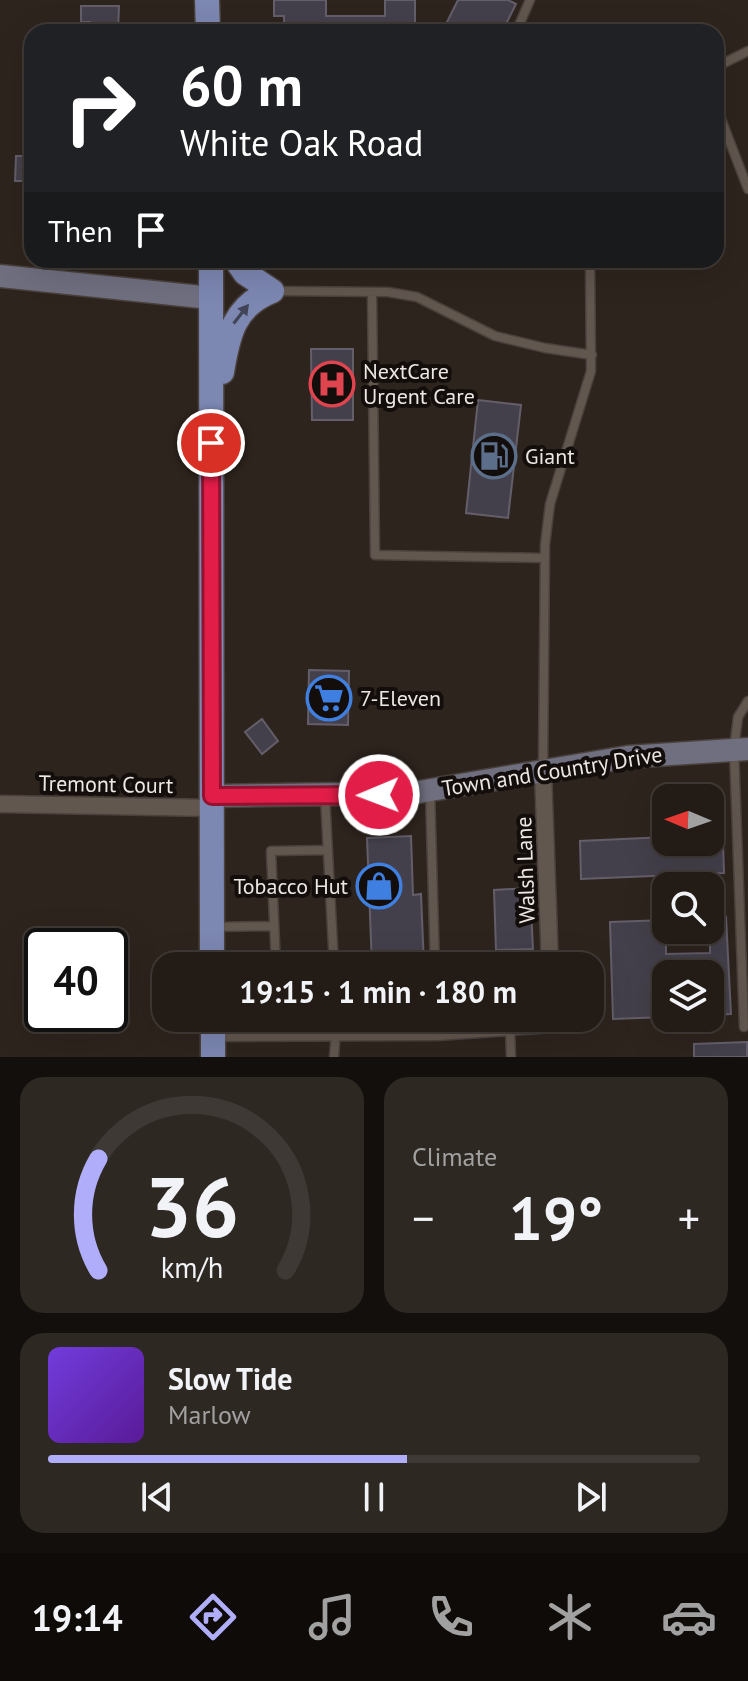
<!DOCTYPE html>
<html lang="en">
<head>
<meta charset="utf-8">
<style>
  :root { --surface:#221b16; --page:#2e2823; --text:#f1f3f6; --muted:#a2a1a1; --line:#3f3935; --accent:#b0aefa }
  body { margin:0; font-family:"PT Sans",sans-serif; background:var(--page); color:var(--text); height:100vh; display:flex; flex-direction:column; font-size:30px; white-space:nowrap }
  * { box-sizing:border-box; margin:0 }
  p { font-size:26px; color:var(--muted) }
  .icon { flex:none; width:44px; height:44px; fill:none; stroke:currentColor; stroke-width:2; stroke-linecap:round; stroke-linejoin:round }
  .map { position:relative; height:1057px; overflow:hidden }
  .drawer { display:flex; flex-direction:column; gap:20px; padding:20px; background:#130f0c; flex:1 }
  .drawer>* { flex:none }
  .top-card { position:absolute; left:24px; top:24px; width:700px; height:244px; border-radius:24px; box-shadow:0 8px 32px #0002,0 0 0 2px var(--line); background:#202124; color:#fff; overflow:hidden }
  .needle { width:52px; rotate:272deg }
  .fabs { position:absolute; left:652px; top:784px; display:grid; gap:16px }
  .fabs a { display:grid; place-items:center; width:72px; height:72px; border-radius:16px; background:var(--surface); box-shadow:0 8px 32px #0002,0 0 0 2px var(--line); font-size:40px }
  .speed { position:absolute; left:24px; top:928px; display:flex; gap:16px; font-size:40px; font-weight:700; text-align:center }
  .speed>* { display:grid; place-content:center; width:104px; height:104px; border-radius:50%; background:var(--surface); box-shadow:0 8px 32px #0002,0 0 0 2px var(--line); line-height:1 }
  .speed .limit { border:4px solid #111; border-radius:12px; background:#fff; color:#111 }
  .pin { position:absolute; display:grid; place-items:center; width:68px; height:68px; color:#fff; margin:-34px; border:4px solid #fff; border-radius:50%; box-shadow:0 2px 8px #0007 }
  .me { position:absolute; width:88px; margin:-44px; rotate:269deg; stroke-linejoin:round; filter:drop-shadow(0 0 6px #0008) }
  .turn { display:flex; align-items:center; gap:28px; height:168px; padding:0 24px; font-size:36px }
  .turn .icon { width:104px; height:104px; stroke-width:2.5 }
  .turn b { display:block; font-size:56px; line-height:68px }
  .then { display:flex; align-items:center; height:76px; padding:0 24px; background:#0003; gap:16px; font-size:30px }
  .big { font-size:60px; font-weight:700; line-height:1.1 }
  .drawer .tile { flex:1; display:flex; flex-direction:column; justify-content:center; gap:12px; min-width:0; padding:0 28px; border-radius:24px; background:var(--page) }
  .drawer .dial { align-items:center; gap:0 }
  .dial svg { height:208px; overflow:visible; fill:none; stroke:var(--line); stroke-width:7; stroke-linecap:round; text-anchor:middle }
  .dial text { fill:var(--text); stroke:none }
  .song { display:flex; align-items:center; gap:24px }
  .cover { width:96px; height:96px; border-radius:12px; background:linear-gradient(135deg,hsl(260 70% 55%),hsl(270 70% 35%)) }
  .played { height:8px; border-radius:4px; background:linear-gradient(90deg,var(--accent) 55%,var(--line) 55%) }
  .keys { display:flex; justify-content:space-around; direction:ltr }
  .heat { display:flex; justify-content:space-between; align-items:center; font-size:44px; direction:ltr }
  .drawer .tiles { flex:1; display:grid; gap:20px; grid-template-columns:1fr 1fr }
  .tile:last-child { grid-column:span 2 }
  .trip { position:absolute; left:152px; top:952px; width:452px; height:80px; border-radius:24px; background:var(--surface); box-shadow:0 8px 32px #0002,0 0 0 2px var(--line); font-weight:700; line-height:80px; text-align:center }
  .tabs { display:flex; height:128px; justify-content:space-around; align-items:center; background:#0e0b09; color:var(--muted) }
  .tabs .icon { width:56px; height:56px }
  .tabs .on { color:var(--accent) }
  .tabs b { font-size:36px; color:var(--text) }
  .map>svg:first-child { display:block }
  .building { fill:#44404b; stroke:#635e6a; stroke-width:2 }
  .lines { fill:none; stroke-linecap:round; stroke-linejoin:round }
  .lane-casing { stroke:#4a413c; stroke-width:11 }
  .street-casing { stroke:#4a413c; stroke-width:19 }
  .secondary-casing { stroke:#4a413c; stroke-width:25 }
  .primary-casing { stroke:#4a413c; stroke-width:27 }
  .lane { stroke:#62574f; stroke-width:8 }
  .street { stroke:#62574f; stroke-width:16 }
  .secondary { stroke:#6f6f80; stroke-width:22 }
  .primary { stroke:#7c87b2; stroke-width:24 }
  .oneway { fill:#424457 }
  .route-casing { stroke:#92132f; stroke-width:20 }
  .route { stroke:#e11d48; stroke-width:14 }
  .labels { text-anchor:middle; stroke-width:8; stroke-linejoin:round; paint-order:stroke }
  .poi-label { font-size:22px; fill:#ede6e2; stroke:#130e0c; text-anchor:start }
  .street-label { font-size:22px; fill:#ede6e2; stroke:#130e0c }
</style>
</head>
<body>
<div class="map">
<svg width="748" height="1057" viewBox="0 0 748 1057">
  <rect width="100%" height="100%" fill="#2e241e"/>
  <path class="building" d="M274,0H326V16H385V0H415V32H284V16H274Z
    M458,0H508L516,4L502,32H442Z
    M81,6H119L118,32H90V22H81Z
    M16,156H32V181H15Z
    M311,349H353V420H312Z
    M478,400L521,405L508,518L466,513Z
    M309,670L349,671L348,725L308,724Z
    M262,719L278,741L262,754L245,732Z
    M411,836L413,895L421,894L424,966H372L367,838Z
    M666,837V842H723L724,873L581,879L580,841Z
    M530,888L533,949L496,950L494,890Z
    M726,917L731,1014L710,1015V971L666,973V1017L613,1019L610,922L666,920V954L710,953V918Z
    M747,1042V1057H694V1044Z"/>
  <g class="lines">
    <g class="lane-casing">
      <path id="lane" d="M516,32L530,0
        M716,67L748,51
        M716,106L748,189
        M277,291L388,292L417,297L495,336L545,348L592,355
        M372,292L375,555L544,558
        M543,771L545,545L550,504L591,371L590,260
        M430,791L435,966
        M325,796L334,966
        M213,927L274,926
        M276,966L271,851L328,850
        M278,1018V1032
        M510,1027L511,1057
        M744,1027L734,749L738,717L748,701
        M334,1057L337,1018"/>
    </g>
    <g class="street-casing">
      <path id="street" d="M543,772L550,966
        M0,804L212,808
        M213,1033L437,1032L552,1024V1018"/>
    </g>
    <g class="secondary-casing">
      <path id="secondary" d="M0,276L211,298
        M212,796L413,793L627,757L748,749"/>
    </g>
    <g class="primary-casing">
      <path id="primary" d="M207,0L208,32
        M211,260L212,966
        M236,260L245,273L272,291
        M222,372C228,335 234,306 272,291
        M213,1018V1057"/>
    </g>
    <use href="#lane" class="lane"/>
    <use href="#street" class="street"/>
    <use href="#secondary" class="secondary"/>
    <use href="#primary" class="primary"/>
  </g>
  <defs><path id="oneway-solid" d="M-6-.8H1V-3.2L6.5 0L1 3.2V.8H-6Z" transform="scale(2)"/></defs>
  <use class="oneway" href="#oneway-solid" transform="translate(241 314) rotate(-52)"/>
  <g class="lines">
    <g class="route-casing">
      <path id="route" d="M211,443L212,796L379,795"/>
    </g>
    <use href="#route" class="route"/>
  </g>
  <defs>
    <g id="hospital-ring" transform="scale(2.3)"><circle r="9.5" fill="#130e0c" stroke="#e0444e" stroke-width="1.5"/><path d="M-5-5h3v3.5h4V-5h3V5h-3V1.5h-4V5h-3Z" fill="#e0444e"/></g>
    <g id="fuel-ring" transform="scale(2.3)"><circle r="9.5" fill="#130e0c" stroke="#5c6f8a" stroke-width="1.5"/><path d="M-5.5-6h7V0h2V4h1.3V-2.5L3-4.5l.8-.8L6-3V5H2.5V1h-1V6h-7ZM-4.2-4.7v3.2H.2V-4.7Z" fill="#5c6f8a"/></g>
    <g id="supermarket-ring" transform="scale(2.3)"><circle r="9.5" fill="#130e0c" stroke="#3f7fe0" stroke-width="1.5"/><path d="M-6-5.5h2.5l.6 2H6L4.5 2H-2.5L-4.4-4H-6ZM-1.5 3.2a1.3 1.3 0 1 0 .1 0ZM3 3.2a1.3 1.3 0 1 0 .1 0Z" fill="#3f7fe0"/></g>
    <g id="shop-ring" transform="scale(2.3)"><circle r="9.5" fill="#130e0c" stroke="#3f7fe0" stroke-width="1.5"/><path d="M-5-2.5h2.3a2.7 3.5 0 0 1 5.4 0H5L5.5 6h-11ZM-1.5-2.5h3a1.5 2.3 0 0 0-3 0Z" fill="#3f7fe0"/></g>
  </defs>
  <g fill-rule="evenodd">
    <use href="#hospital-ring" x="332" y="384"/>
    <use href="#fuel-ring" x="494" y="456"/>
    <use href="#supermarket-ring" x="329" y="698"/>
    <use href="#shop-ring" x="379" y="886"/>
  </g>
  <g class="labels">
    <g class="poi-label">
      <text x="363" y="379">NextCare<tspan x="363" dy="25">Urgent Care</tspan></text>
      <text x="525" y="464">Giant</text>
      <text x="360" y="706">7-Eleven</text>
      <text x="348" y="894" text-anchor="end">Tobacco Hut</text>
    </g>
    <g class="street-label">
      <text transform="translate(552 771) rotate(-9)" y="8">Town and Country Drive</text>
      <text transform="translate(106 784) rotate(1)" y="8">Tremont Court</text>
      <text transform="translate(525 870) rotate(-92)" y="8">Walsh Lane</text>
    </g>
  </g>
</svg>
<div class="fabs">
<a><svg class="needle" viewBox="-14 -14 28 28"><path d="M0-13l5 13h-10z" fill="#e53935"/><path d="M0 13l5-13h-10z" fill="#a2a1a1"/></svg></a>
<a><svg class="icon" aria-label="search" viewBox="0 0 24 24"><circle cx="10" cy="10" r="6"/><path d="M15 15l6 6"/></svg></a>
<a><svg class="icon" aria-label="layers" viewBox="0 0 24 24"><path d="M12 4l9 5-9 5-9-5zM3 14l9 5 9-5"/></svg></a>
</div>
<div class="speed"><div class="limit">40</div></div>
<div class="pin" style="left:211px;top:443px;background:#d93025"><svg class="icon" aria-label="arrive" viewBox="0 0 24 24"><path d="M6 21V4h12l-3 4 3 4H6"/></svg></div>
<svg class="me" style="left:379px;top:795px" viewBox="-20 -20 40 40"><circle r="17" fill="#e11d48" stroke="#fff" stroke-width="3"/><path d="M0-11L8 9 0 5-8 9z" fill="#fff"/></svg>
<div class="trip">19:15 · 1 min · 180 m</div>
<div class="top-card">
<div class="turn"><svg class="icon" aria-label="right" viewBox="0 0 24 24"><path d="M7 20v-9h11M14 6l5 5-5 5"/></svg><div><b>60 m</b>White Oak Road</div></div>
<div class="then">Then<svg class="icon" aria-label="arrive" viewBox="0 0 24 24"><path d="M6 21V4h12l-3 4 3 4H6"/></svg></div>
</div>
</div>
<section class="drawer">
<div class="tiles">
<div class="tile dial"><svg viewBox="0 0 100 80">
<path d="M14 69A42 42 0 1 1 86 69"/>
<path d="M14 69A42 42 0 0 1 14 26" stroke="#b0aefa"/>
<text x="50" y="56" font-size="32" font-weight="700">36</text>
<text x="50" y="72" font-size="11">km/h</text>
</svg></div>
<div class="tile"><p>Climate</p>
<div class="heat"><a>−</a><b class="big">19°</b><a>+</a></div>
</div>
<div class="tile">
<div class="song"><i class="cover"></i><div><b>Slow Tide</b><p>Marlow</p></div></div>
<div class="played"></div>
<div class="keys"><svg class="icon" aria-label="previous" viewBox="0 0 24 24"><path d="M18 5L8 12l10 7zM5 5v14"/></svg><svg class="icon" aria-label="pause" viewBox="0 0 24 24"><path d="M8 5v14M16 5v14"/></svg><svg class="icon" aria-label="next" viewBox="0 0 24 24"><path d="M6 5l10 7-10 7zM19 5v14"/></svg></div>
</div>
</div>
</section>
<nav class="tabs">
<b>19:14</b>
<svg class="icon on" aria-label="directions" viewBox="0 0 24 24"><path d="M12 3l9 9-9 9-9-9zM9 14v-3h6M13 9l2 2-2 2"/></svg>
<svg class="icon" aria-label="music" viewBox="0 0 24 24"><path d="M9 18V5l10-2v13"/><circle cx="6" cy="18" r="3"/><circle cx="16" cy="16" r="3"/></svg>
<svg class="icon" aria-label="phone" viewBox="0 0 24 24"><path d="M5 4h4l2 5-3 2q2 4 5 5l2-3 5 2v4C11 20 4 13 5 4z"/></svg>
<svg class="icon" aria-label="climate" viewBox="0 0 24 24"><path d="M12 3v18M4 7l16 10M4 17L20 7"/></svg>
<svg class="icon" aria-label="car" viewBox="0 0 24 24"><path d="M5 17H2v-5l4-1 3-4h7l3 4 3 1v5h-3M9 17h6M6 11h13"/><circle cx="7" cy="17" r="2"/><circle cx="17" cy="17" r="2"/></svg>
</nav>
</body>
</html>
